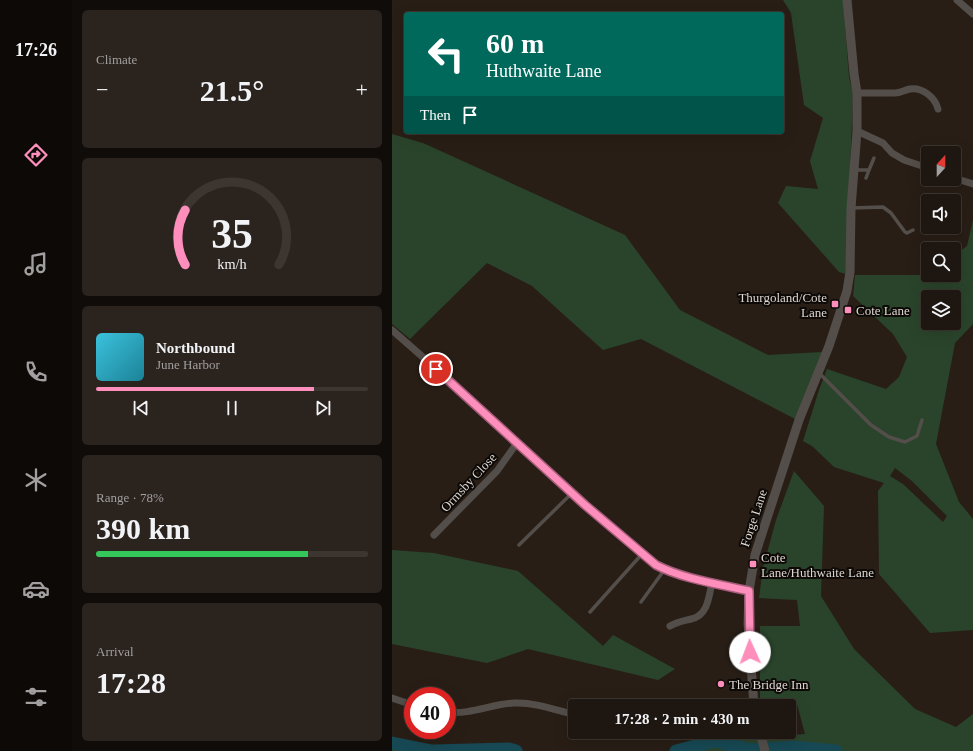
<!DOCTYPE html>
<html lang="en">
<head>
<meta charset="utf-8">
<style>
  :root { --surface:#1e1610; --page:#2b231e; --text:#f1f3f6; --muted:#a19f9f; --line:#3c3530; --accent:#fe8ebb }
  body { margin:0; font-family:Georgia,serif; background:var(--page); color:var(--text); height:100vh; display:flex; flex-direction:column; font-size:15px; white-space:nowrap }
  * { box-sizing:border-box; margin:0 }
  p { font-size:13px; color:var(--muted) }
  .icon { flex:none; width:22px; height:22px; fill:none; stroke:currentColor; stroke-width:2; stroke-linecap:round; stroke-linejoin:round }
  .map { position:relative; flex:1; overflow:hidden }
  .details { display:flex; flex-direction:column; gap:10px; padding:10px; background:#100c09; width:320px }
  .details>* { flex:none }
  .top-card { position:absolute; left:12px; top:12px; width:380px; height:122px; border-radius:4px; box-shadow:0 4px 16px #0002,0 0 0 1px var(--line); background:#00695c; color:#fff; overflow:hidden }
  .needle { width:26px; rotate:21deg }
  .tools { position:absolute; left:529px; top:146px; display:grid; gap:8px }
  .tools a { display:grid; place-items:center; width:40px; height:40px; border-radius:4px; background:var(--surface); box-shadow:0 4px 16px #0002,0 0 0 1px var(--line); font-size:20px }
  .speed { position:absolute; left:12px; top:687px; display:flex; gap:8px; font-size:20px; font-weight:700; text-align:center }
  .speed>* { display:grid; place-content:center; width:52px; height:52px; border-radius:50%; background:var(--surface); box-shadow:0 4px 16px #0002,0 0 0 1px var(--line); line-height:1 }
  .speed .limit { border:6px solid #d22; background:#fff; color:#111 }
  .pin { position:absolute; display:grid; place-items:center; width:34px; height:34px; color:#fff; margin:-17px; border:2px solid #fff; border-radius:50%; box-shadow:0 1px 4px #0007 }
  .me { position:absolute; width:44px; margin:-22px; rotate:358deg; stroke-linejoin:round; filter:drop-shadow(0 0 3px #0008) }
  .turn { display:flex; align-items:center; gap:14px; height:84px; padding:0 16px; font-size:18px }
  .turn .icon { width:52px; height:52px; stroke-width:2.5 }
  .turn b { display:block; font-size:28px; line-height:34px }
  .then { display:flex; align-items:center; height:38px; padding:0 16px; background:#0003; gap:8px; font-size:15px }
  .big { font-size:30px; font-weight:800; line-height:1.1 }
  .details .tile { flex:1; display:flex; flex-direction:column; justify-content:center; gap:6px; min-width:0; padding:0 14px; border-radius:6px; background:var(--page) }
  .details .dial { align-items:center; gap:0 }
  .dial svg { height:104px; overflow:visible; fill:none; stroke:var(--line); stroke-width:7; stroke-linecap:round; text-anchor:middle }
  .dial text { fill:var(--text); stroke:none }
  .song { display:flex; align-items:center; gap:12px }
  .cover { width:48px; height:48px; border-radius:6px; background:linear-gradient(135deg,hsl(190 70% 55%),hsl(190 70% 35%)) }
  .played { height:4px; border-radius:2px; background:linear-gradient(90deg,var(--accent) 80%,var(--line) 80%) }
  .keys { display:flex; justify-content:space-around; direction:ltr }
  .heat { display:flex; justify-content:space-between; align-items:center; font-size:22px; direction:ltr }
  .charge { height:6px; border-radius:3px; background:linear-gradient(90deg,#34c759 78%,var(--line) 0) }
  .trip { position:absolute; left:176px; top:699px; width:228px; height:40px; border-radius:4px; background:var(--surface); box-shadow:0 4px 16px #0002,0 0 0 1px var(--line); font-weight:800; line-height:40px; text-align:center }
  main { display:flex; flex:1; min-height:0 }
  .menu { display:flex; flex-direction:column; width:72px; justify-content:space-around; align-items:center; background:#0c0906; color:var(--muted) }
  .menu .icon { width:28px; height:28px }
  .menu .active { color:var(--accent) }
  .menu b { font-size:18px; color:var(--text) }
  .map>svg:first-child { display:block }
  .green { fill:#2a442b; fill-rule:evenodd }
  .lines { fill:none; stroke-linecap:round; stroke-linejoin:round }
  .river { stroke:#174954; stroke-width:13 }
  .service { stroke:#534e4a; stroke-width:3.5 }
  .minor { stroke:#534e4a; stroke-width:7 }
  .tertiary { stroke:#534e4a; stroke-width:9 }
  .route-casing { stroke:#a55c7a; stroke-width:10 }
  .route { stroke:#fe8ebb; stroke-width:7 }
  .poi-dot { fill:#fe8ebb; stroke:#0d0906; stroke-width:1.5 }
  .labels { text-anchor:middle; stroke-width:4; stroke-linejoin:round; paint-order:stroke }
  .poi-label { font-size:13px; fill:#dfd8d3; stroke:#0d0906; text-anchor:start }
  .street-label { font-size:13px; fill:#dfd8d3; stroke:#0d0906 }
</style>
</head>
<body>
<main>
<nav class="menu">
<b>17:26</b>
<svg class="icon active" aria-label="directions" viewBox="0 0 24 24"><path d="M12 3l9 9-9 9-9-9zM9 14v-3h6M13 9l2 2-2 2"/></svg>
<svg class="icon" aria-label="music" viewBox="0 0 24 24"><path d="M9 18V5l10-2v13"/><circle cx="6" cy="18" r="3"/><circle cx="16" cy="16" r="3"/></svg>
<svg class="icon" aria-label="phone" viewBox="0 0 24 24"><path d="M5 4h4l2 5-3 2q2 4 5 5l2-3 5 2v4C11 20 4 13 5 4z"/></svg>
<svg class="icon" aria-label="climate" viewBox="0 0 24 24"><path d="M12 3v18M4 7l16 10M4 17L20 7"/></svg>
<svg class="icon" aria-label="car" viewBox="0 0 24 24"><path d="M5 17H2v-5l4-1 3-4h7l3 4 3 1v5h-3M9 17h6M6 11h13"/><circle cx="7" cy="17" r="2"/><circle cx="17" cy="17" r="2"/></svg>
<svg class="icon" aria-label="filters" viewBox="0 0 24 24"><path d="M4 7h16M4 17h16"/><circle cx="9" cy="7" r="2"/><circle cx="15" cy="17" r="2"/></svg>
</nav>
<section class="details">
<div class="tile"><p>Climate</p>
<div class="heat"><a>−</a><b class="big">21.5°</b><a>+</a></div>
</div>
<div class="tile dial"><svg viewBox="0 0 100 80">
<path d="M14 69A42 42 0 1 1 86 69"/>
<path d="M14 69A42 42 0 0 1 14 27" stroke="#fe8ebb"/>
<text x="50" y="56" font-size="32" font-weight="700">35</text>
<text x="50" y="72" font-size="11">km/h</text>
</svg></div>
<div class="tile">
<div class="song"><i class="cover"></i><div><b>Northbound</b><p>June Harbor</p></div></div>
<div class="played"></div>
<div class="keys"><svg class="icon" aria-label="previous" viewBox="0 0 24 24"><path d="M18 5L8 12l10 7zM5 5v14"/></svg><svg class="icon" aria-label="pause" viewBox="0 0 24 24"><path d="M8 5v14M16 5v14"/></svg><svg class="icon" aria-label="next" viewBox="0 0 24 24"><path d="M6 5l10 7-10 7zM19 5v14"/></svg></div>
</div>
<div class="tile"><p>Range · 78%</p><b class="big">390 km</b><div class="charge"></div></div>
<div class="tile"><p>Arrival</p><b class="big">17:28</b></div>
</section>
<div class="map">
<svg width="581" height="751" viewBox="0 0 581 751">
  <rect width="100%" height="100%" fill="#281e16"/>
  <path class="green" d="M391,0H451L457,77L461,94L454,274L447,272L386,203L394,186L426,189L418,161L431,118L412,105L399,13Z
    M0,134L31,143L233,235L288,310L376,355L430,352L405,420L249,339L211,350L140,286L95,263L18,339L0,324Z
    M581,220V324L563,343L544,444L567,502L581,519V630L538,633L487,574L486,491L492,483L442,467L420,446L411,441L427,390L435,369L494,389L507,377L515,357L501,334L461,296L463,275H562V256L575,246ZM536,297H562V323H536ZM503,468L520,481L555,516L551,522L511,484L498,476Z
    M402,471L432,506L429,596L462,649L523,709L564,727L581,714V751H377L374,737L413,734L405,704L393,706H368V626H408L405,600L367,598L371,568L384,520Z
    M0,550L42,553L126,571L211,646L221,635L283,669L266,680L136,649L95,663L0,644Z
    M366,739L368,751H285L309,741Z
    M0,741L23,744V751H0Z"/>
  <g class="lines">
    <path class="river" d="M0,743L40,751L117,749L124,751
      M284,751L323,741L359,750L401,747L444,751"/>
    <path class="service" d="M463,170H477L482,158
      M474,178L477,170
      M460,208L491,207L499,213L513,232L515,233L521,230
      M428,374L479,425L497,437L513,442L525,436L530,420
      M127,545L180,493
      M249,602L273,569
      M198,612L250,554"/>
    <path class="minor" d="M565,0L581,14
      M465,93C478,93 490,93 503,93C509,93 512,90 518,89C530,87 543,97 546,109
      M465,131L491,143L500,153L512,160L536,168
      M562,178L581,184
      M0,330L33,359L193,505L264,565C291,579 327,584 357,591
      M42,535L105,471L125,443
      M278,626C285,622 291,621 299,619C316,616 317,596 320,582
      M0,698L21,705
      M55,712C78,715 100,704 122,703C142,702 164,710 183,715"/>
    <path class="tertiary" d="M362,706L356,624L357,591L363,555L407,420L437,346L455,291L458,272L459,208L465,131V93L462,74L455,0
      M368,732L373,751"/>
  </g>
  <g class="lines">
    <g class="route-casing">
      <path id="route" d="M44,369L193,505L264,565C291,579 327,584 357,591L358,652"/>
    </g>
    <use href="#route" class="route"/>
  </g>
  <g class="poi-dot">
    <rect x="439" y="300" width="8" height="8" rx="2"/>
    <rect x="452" y="306" width="8" height="8" rx="2"/>
    <rect x="357" y="560" width="8" height="8" rx="2"/>
    <circle cx="329" cy="684" r="4"/>
  </g>
  <g class="labels">
    <g class="poi-label">
      <text x="435" y="302" text-anchor="end">Thurgoland/Cote<tspan x="435" dy="15">Lane</tspan></text>
      <text x="464" y="315">Cote Lane</text>
      <text x="369" y="562">Cote<tspan x="369" dy="15">Lane/Huthwaite Lane</tspan></text>
      <text x="337" y="689">The Bridge Inn</text>
    </g>
    <g class="street-label">
      <text transform="translate(76 482) rotate(-47)" y="5">Ormsby Close</text>
      <text transform="translate(361 518) rotate(-72)" y="5">Forge Lane</text>
    </g>
  </g>
</svg>
<div class="tools">
<a><svg class="needle" viewBox="-14 -14 28 28"><path d="M0-13l5 13h-10z" fill="#e53935"/><path d="M0 13l5-13h-10z" fill="#a19f9f"/></svg></a>
<a><svg class="icon" aria-label="sound" viewBox="0 0 24 24"><path d="M4 9h4l5-4v14l-5-4H4zM17 9q2 3 0 6"/></svg></a>
<a><svg class="icon" aria-label="search" viewBox="0 0 24 24"><circle cx="10" cy="10" r="6"/><path d="M15 15l6 6"/></svg></a>
<a><svg class="icon" aria-label="layers" viewBox="0 0 24 24"><path d="M12 4l9 5-9 5-9-5zM3 14l9 5 9-5"/></svg></a>
</div>
<div class="speed"><div class="limit">40</div></div>
<div class="pin" style="left:44px;top:369px;background:#d93025"><svg class="icon" aria-label="arrive" viewBox="0 0 24 24"><path d="M6 21V4h12l-3 4 3 4H6"/></svg></div>
<svg class="me" style="left:358px;top:652px" viewBox="-20 -20 40 40"><circle r="19" fill="#fff"/><path d="M0-13L10 11 0 6-10 11z" fill="#fe8ebb"/></svg>
<div class="trip">17:28 · 2 min · 430 m</div>
<div class="top-card">
<div class="turn"><svg class="icon" aria-label="left" viewBox="0 0 24 24"><path d="M17 20v-9H6M10 6l-5 5 5 5"/></svg><div><b>60 m</b>Huthwaite Lane</div></div>
<div class="then">Then<svg class="icon" aria-label="arrive" viewBox="0 0 24 24"><path d="M6 21V4h12l-3 4 3 4H6"/></svg></div>
</div>
</div>
</main>
</body>
</html>
